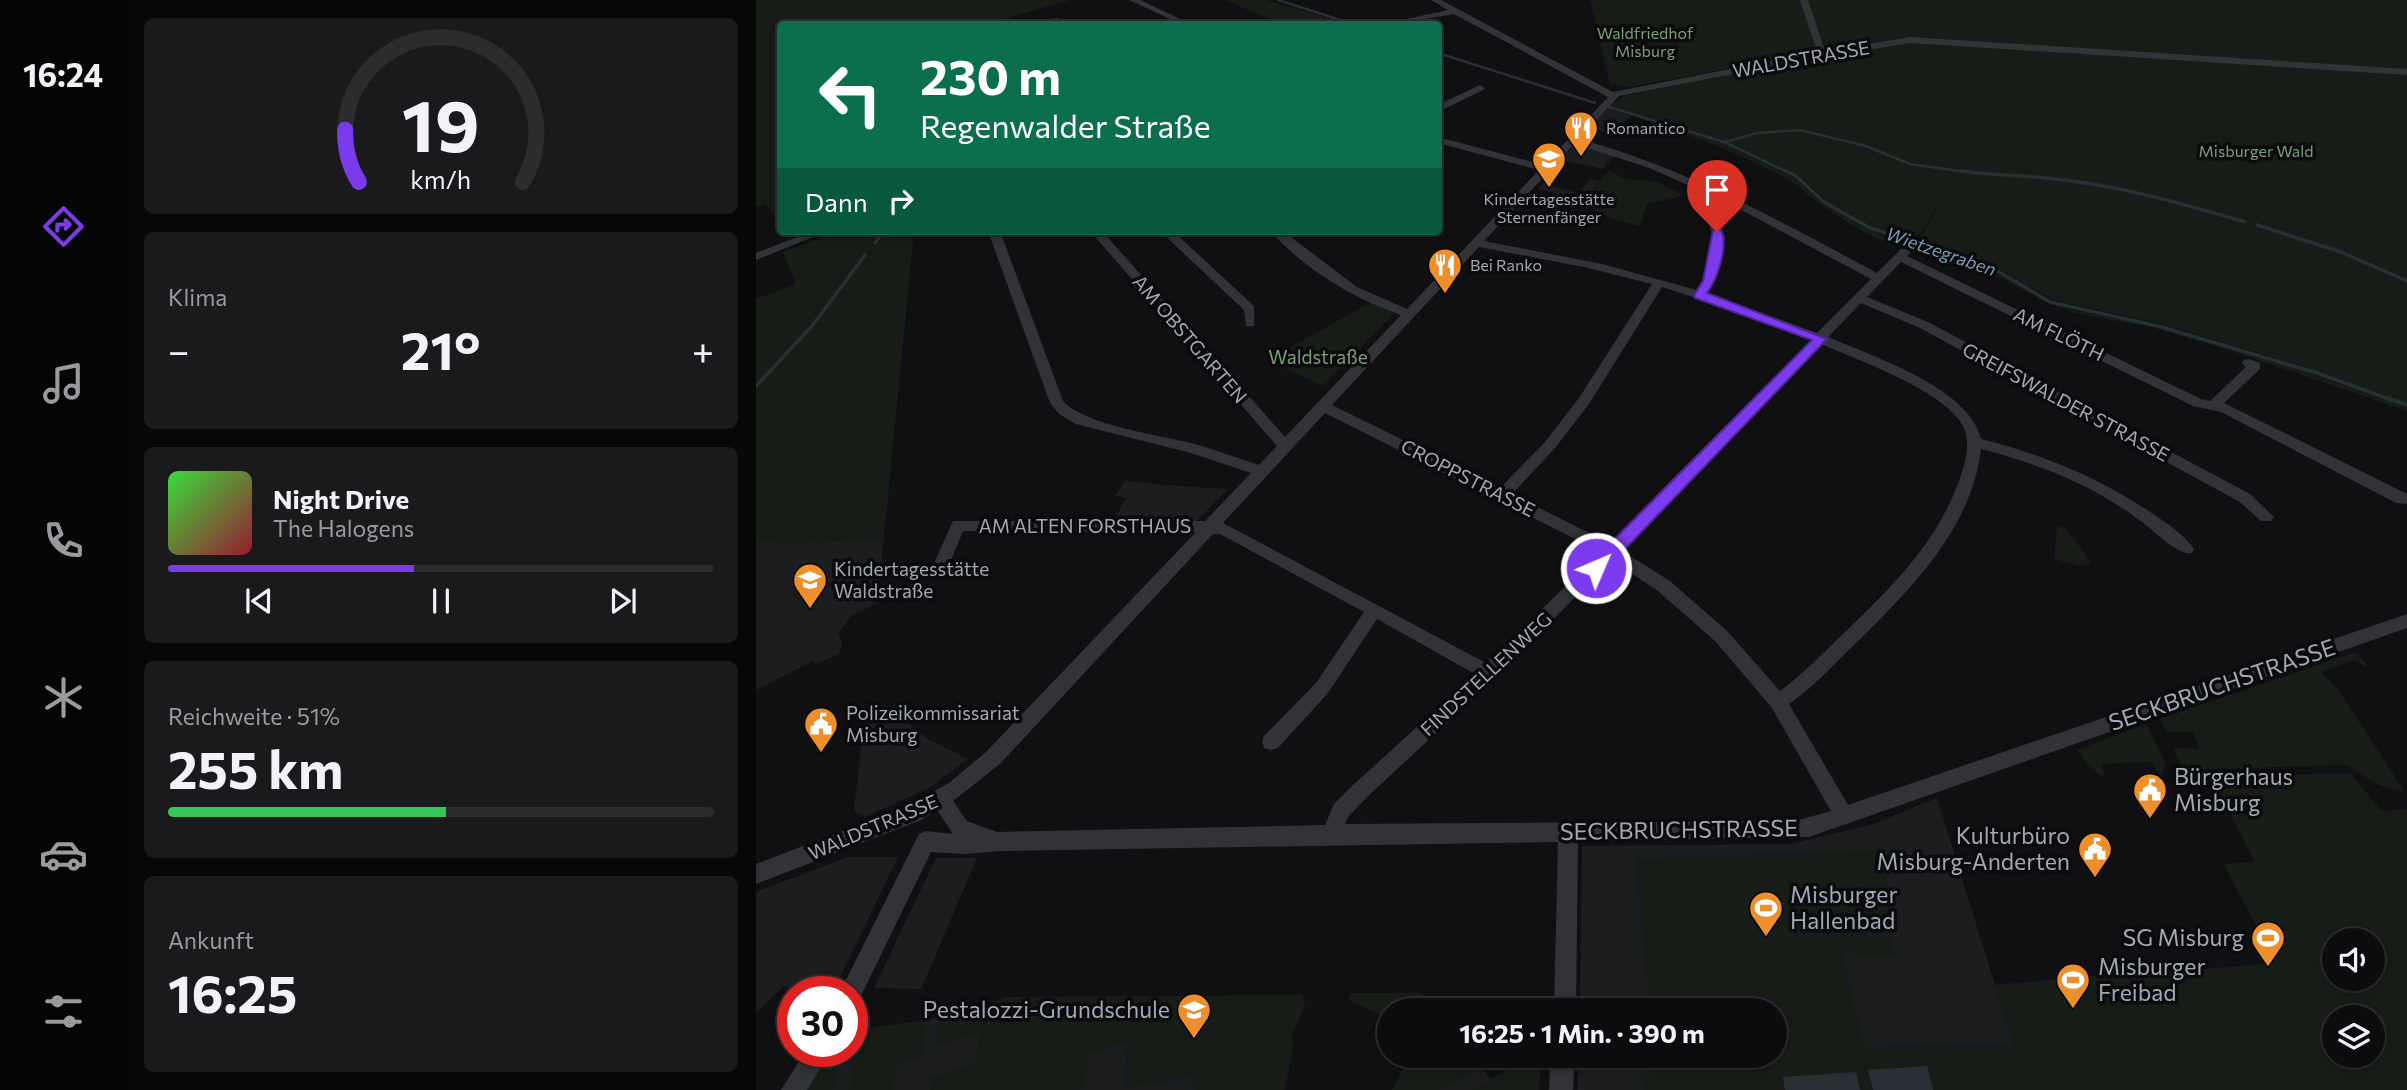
<!DOCTYPE html>
<html lang="de">
<head>
<meta charset="utf-8">
<style>
  :root { --surface:#0c0c0e; --page:#1a1a1c; --text:#f1f3f6; --muted:#9a9b9e; --line:#2c2c2e; --accent:#7c3aed }
  body { margin:0; font-family:Commissioner,sans-serif; background:var(--page); color:var(--text); height:100vh; display:flex; flex-direction:column; font-size:26px; white-space:nowrap }
  * { box-sizing:border-box; margin:0 }
  p { font-size:23px; color:var(--muted) }
  .icon { flex:none; width:38px; height:38px; fill:none; stroke:currentColor; stroke-width:2; stroke-linecap:round; stroke-linejoin:round }
  .map { position:relative; flex:1; overflow:hidden }
  .drawer { display:flex; flex-direction:column; gap:18px; padding:18px; background:#070708; width:630px }
  .drawer>* { flex:none }
  .hud { position:absolute; left:21px; top:21px; width:665px; height:214px; border-radius:7px; box-shadow:0 4px 10px #0003,0 0 0 2px var(--line); background:#0b6e4f; color:#fff; overflow:hidden }
  .tools { position:absolute; left:1566px; top:928px; display:grid; gap:14px }
  .tools a { display:grid; place-items:center; width:63px; height:63px; border-radius:50%; background:var(--surface); box-shadow:0 4px 10px #0003,0 0 0 2px var(--line); font-size:35px }
  .speed { position:absolute; left:21px; top:976px; display:flex; gap:14px; font-size:35px; font-weight:700; text-align:center }
  .speed>* { display:grid; place-content:center; width:91px; height:91px; border-radius:50%; background:var(--surface); box-shadow:0 4px 10px #0003,0 0 0 2px var(--line); line-height:1 }
  .speed .limit { border:10px solid #d22; background:#fff; color:#111 }
  .pin { position:absolute; display:grid; place-items:center; width:60px; height:60px; color:#fff; margin:-72px -30px; border-radius:50% 50% 50% 0; rotate:-45deg; box-shadow:0 0 7px #0007 }
  .pin .icon { rotate:45deg }
  .me { position:absolute; width:77px; margin:-38px; rotate:45deg; stroke-linejoin:round; filter:drop-shadow(0 0 5px #0008) }
  .turn { display:flex; align-items:center; gap:24px; height:147px; padding:0 28px; font-size:32px }
  .turn .icon { width:91px; height:91px; stroke-width:2.5 }
  .turn b { display:block; font-size:49px; line-height:60px }
  .then { display:flex; align-items:center; height:66px; padding:0 28px; background:#0003; gap:14px; font-size:26px }
  .big { font-size:52px; font-weight:700; line-height:1.1 }
  .drawer .tile { flex:1; display:flex; flex-direction:column; justify-content:center; gap:10px; min-width:0; padding:0 24px; border-radius:10px; background:var(--page) }
  .drawer .dial { align-items:center; gap:0 }
  .dial svg { height:182px; overflow:visible; fill:none; stroke:var(--line); stroke-width:7; stroke-linecap:round; text-anchor:middle }
  .dial text { fill:var(--text); stroke:none }
  .song { display:flex; align-items:center; gap:21px }
  .cover { width:84px; height:84px; border-radius:10px; background:linear-gradient(135deg,hsl(120 70% 55%),hsl(350 70% 35%)) }
  .played { height:7px; border-radius:4px; background:linear-gradient(90deg,var(--accent) 45%,var(--line) 45%) }
  .keys { display:flex; justify-content:space-around; direction:ltr }
  .heat { display:flex; justify-content:space-between; align-items:center; font-size:38px; direction:ltr }
  .charge { height:10px; border-radius:5px; background:linear-gradient(90deg,#34c759 51%,var(--line) 0) }
  .trip { position:absolute; left:621px; top:998px; width:410px; height:70px; border-radius:35px; background:var(--surface); box-shadow:0 4px 10px #0003,0 0 0 2px var(--line); font-weight:700; line-height:70px; text-align:center }
  main { display:flex; flex:1; min-height:0 }
  .tab-bar { display:flex; flex-direction:column; width:126px; justify-content:space-around; align-items:center; background:#050506; color:var(--muted) }
  .tab-bar .icon { width:49px; height:49px }
  .tab-bar .current { color:var(--accent) }
  .tab-bar b { font-size:32px; color:var(--text) }
  .map>svg:first-child { display:block }
  .built { fill:#1c1d1f }
  .green { fill:#171c17; fill-rule:evenodd }
  .water { fill:#273135 }
  .lines { fill:none; stroke-linecap:round; stroke-linejoin:round }
  .stream-far2 { stroke:#273135; stroke-width:2.5 }
  .stream-far1 { stroke:#273135; stroke-width:3.5 }
  .stream { stroke:#273135; stroke-width:4.5 }
  .minor { fill:#313337; fill-rule:evenodd }
  .shaded-wall { fill:#1b1c1e }
  .route { fill:#7c3aed; stroke:#51269a; stroke-width:2 }
  .labels { text-anchor:middle; stroke-width:7; stroke-linejoin:round; paint-order:stroke }
  .far-park-label { font-size:16px; fill:#7c9d78; stroke:#0b0b0d }
  .far-poi-label { font-size:16px; fill:#a2a9b2; stroke:#0b0b0d; text-anchor:start }
  .far-water-label { font-size:18px; font-style:italic; fill:#789dae; stroke:#0b0b0d }
  .street-label { font-size:19px; fill:#a2a9b2; stroke:#0b0b0d }
  .park-label { font-size:19px; fill:#7c9d78; stroke:#0b0b0d }
  .poi-label { font-size:19px; fill:#a2a9b2; stroke:#0b0b0d; text-anchor:start }
  .near-street-label { font-size:23px; fill:#a2a9b2; stroke:#0b0b0d }
  .near-poi-label { font-size:23px; fill:#a2a9b2; stroke:#0b0b0d; text-anchor:start }
</style>
</head>
<body>
<main>
<nav class="tab-bar">
<b>16:24</b>
<svg class="icon current" aria-label="directions" viewBox="0 0 24 24"><path d="M12 3l9 9-9 9-9-9zM9 14v-3h6M13 9l2 2-2 2"/></svg>
<svg class="icon" aria-label="music" viewBox="0 0 24 24"><path d="M9 18V5l10-2v13"/><circle cx="6" cy="18" r="3"/><circle cx="16" cy="16" r="3"/></svg>
<svg class="icon" aria-label="phone" viewBox="0 0 24 24"><path d="M5 4h4l2 5-3 2q2 4 5 5l2-3 5 2v4C11 20 4 13 5 4z"/></svg>
<svg class="icon" aria-label="climate" viewBox="0 0 24 24"><path d="M12 3v18M4 7l16 10M4 17L20 7"/></svg>
<svg class="icon" aria-label="car" viewBox="0 0 24 24"><path d="M5 17H2v-5l4-1 3-4h7l3 4 3 1v5h-3M9 17h6M6 11h13"/><circle cx="7" cy="17" r="2"/><circle cx="17" cy="17" r="2"/></svg>
<svg class="icon" aria-label="filters" viewBox="0 0 24 24"><path d="M4 7h16M4 17h16"/><circle cx="9" cy="7" r="2"/><circle cx="15" cy="17" r="2"/></svg>
</nav>
<section class="drawer">
<div class="tile dial"><svg viewBox="0 0 100 80">
<path d="M14 69A42 42 0 1 1 86 69"/>
<path d="M14 69A42 42 0 0 1 8 46" stroke="#7c3aed"/>
<text x="50" y="56" font-size="32" font-weight="700">19</text>
<text x="50" y="72" font-size="11">km/h</text>
</svg></div>
<div class="tile"><p>Klima</p>
<div class="heat"><a>−</a><b class="big">21°</b><a>+</a></div>
</div>
<div class="tile">
<div class="song"><i class="cover"></i><div><b>Night Drive</b><p>The Halogens</p></div></div>
<div class="played"></div>
<div class="keys"><svg class="icon" aria-label="previous" viewBox="0 0 24 24"><path d="M18 5L8 12l10 7zM5 5v14"/></svg><svg class="icon" aria-label="pause" viewBox="0 0 24 24"><path d="M8 5v14M16 5v14"/></svg><svg class="icon" aria-label="next" viewBox="0 0 24 24"><path d="M6 5l10 7-10 7zM19 5v14"/></svg></div>
</div>
<div class="tile"><p>Reichweite · 51%</p><b class="big">255 km</b><div class="charge"></div></div>
<div class="tile"><p>Ankunft</p><b class="big">16:25</b></div>
</section>
<div class="map">
<svg width="1651" height="1090" viewBox="0 0 1651 1090">
  <rect width="100%" height="100%" fill="#101012"/>
  <path class="built" d="M852,108L875,116L854,133L834,128Z
    M819,144L858,156L847,169L805,160Z
    M834,179L844,181L828,200L782,189L787,184L822,193Z
    M369,481L437,487L472,489L441,521L357,522L370,498L359,496Z
    M128,538L121,603L94,617L82,634L86,644L83,654L59,665L57,661L0,690V541L57,542Z
    M128,704L172,739L212,759L173,788L109,817L98,811L107,726Z
    M1181,798L1239,985L1372,973L1418,1090H821L823,1055H1018V1010H824L826,846L1035,844L1117,824Z
    M92,857H142L77,992L45,991L28,986L0,1013V892Z
    M180,858H221L165,989L118,988Z
    M546,995L549,1004L536,1034L537,1046L529,1090H48L69,1052H96V1029L119,1028L216,1012L249,997Z
    M776,1061L784,1067L783,1090H683L724,1066L734,1079L765,1063Z"/>
  <path class="green" d="M0,0H314L231,24H24V220L9,204L0,207Z
    M469,0H511L591,24H525Z
    M834,0H1046L1061,49L1058,53L872,87L854,84Z
    M1050,0H1651V403L1532,362L1406,324L1296,300L1236,265L1161,243L1194,185L1167,230L1155,241L1111,226L1079,208L1042,175L996,154L1038,177L1066,203L1123,234L1153,243C1129,255 1057,199 1037,183C1026,175 1011,169 999,163C951,139 903,125 852,108L868,96L1068,54Z
    M853,170L867,178L903,182L928,196L891,204L884,226L859,220L835,208L833,201L828,200Z
    M83,231H158L128,538L57,542L0,541V299L40,284L27,252Z
    M1159,245L1234,268L1294,302L1312,309L1406,328L1530,365L1651,407V411L1473,350L1395,327L1318,313L1287,301L1231,270L1156,247Z
    M613,303L639,313L567,386L515,362L535,347Z
    M1301,526L1311,529L1336,564L1324,566L1298,559Z
    M1599,652L1611,664V668L1599,660L1565,672L1581,688L1649,792L1622,785L1591,765L1426,770L1417,747L1443,749L1438,732H1412L1403,719Z
    M1390,724L1410,765L1406,773L1403,774L1396,762L1345,764L1349,777C1335,773 1330,761 1321,750Z
    M1594,773L1626,811L1651,809V1090H888L887,1077L900,1075L898,1055H1018V1010H894L879,859L1123,850L1138,914L1128,915L1138,954L1099,956L1097,952L1086,953L1108,1048L1175,1044L1258,1047L1239,986L1519,963L1468,864L1498,861L1455,776ZM1578,940H1617V978H1578ZM1578,1017H1617V1055H1578Z
    M596,993H664L673,999L678,1010H634L633,1019L594,1001L593,998Z
    M546,995L549,1004L536,1034L537,1046L529,1090H438L437,1077L369,1088L371,1043L332,1053L329,1088L319,1090H174L175,1078L221,1063L223,1032L179,1046L182,1017L216,1012L249,997Z
    M170,1020L165,1056L141,1064L137,1090H93L105,1029Z
    M69,1052H83L77,1090H48Z
    M654,1055H720L724,1066L683,1090H636Z
    M776,1061L784,1067L783,1090H716L765,1063Z"/>
  <path class="water" d="M1171,1066L1177,1090H1117L1112,1070Z
    M1100,1072L1104,1090H1029L1027,1077Z"/>
  <g class="lines">
    <path class="stream-far2" d="M522,0L597,24
      M682,53L839,103
      M853,107L968,142L1034,173
      M969,142L1001,133L1044,130L1110,146L1154,164L1217,173"/>
    <path class="stream-far1" d="M1030,171L1040,176L1068,202L1114,228L1235,267L1294,302L1406,327L1561,373L1636,400
      M1205,171C1234,175 1262,175 1290,178C1358,184 1424,203 1489,222
      M1501,225L1585,252L1651,281
      M119,243L128,231
      M0,386L56,326L109,255"/>
    <path class="stream" d="M1631,398L1651,405"/>
    <path class="minor" d="M373,0H384L435,24H425Z
      M675,0H685L857,92L1061,52L1044,0H1052L1069,51L1155,37L1651,69V75L1155,43L1066,57L863,96L823,139C930,168 1024,221 1121,273L1150,244H1158L1160,246L1151,256L1445,399L1454,401L1490,367L1486,363L1488,360L1493,359L1504,363V369L1468,403L1651,494V504L1640,503L1465,412L1437,406L1145,262L1111,297L1172,322L1494,494L1518,517L1515,521H1505L1484,502L1164,328L1105,303L1072,337C1116,356 1214,388 1225,439C1290,455 1351,481 1406,520C1417,528 1431,538 1438,549L1436,553C1423,557 1395,528 1383,520C1337,485 1281,463 1225,449C1216,530 1151,593 1096,647C1076,667 1056,688 1033,704L1092,805L1651,614V628L1053,837L822,841L820,1010H798L802,842L245,851L208,854L175,852L103,1000L96,1003V992H84L163,834L170,831L197,834L181,810L165,820L0,884V864L151,806L193,783L230,752L440,532L207,531L193,565H181L179,561L197,521H449L495,473L435,453L320,424L303,414L294,403L232,231H244L307,401C328,425 403,435 435,443C458,449 481,458 503,465L521,446L334,231H346L529,437L645,315C597,299 549,269 514,231H527L601,287L651,309L783,170L682,143V137L788,165L852,97L698,14L641,24H627L692,10ZM818,144L891,167L968,201L949,213L957,237L947,281L941,290L846,264L728,241ZM976,205L1115,279L1061,333L951,293L959,281L969,237L960,214ZM723,247L828,267L896,284L823,398L789,442L744,488L576,405ZM906,287L996,316L1055,340L853,543L756,494L799,448L833,404ZM1065,344C1102,360 1189,391 1207,426C1215,442 1210,461 1204,478C1182,542 1135,588 1087,634C1066,654 1047,674 1024,691L972,632L914,581L866,551ZM569,413L837,548L844,553L730,663L467,523ZM457,534H464L608,612L560,683L508,736L506,742L508,748L515,750L522,748L572,693L621,619L719,674L596,786L578,804L569,825L241,832L211,821L197,801L244,764ZM856,560L902,591L960,642L1016,708L1075,811L1039,821L589,824L592,817L610,798L738,679Z
      M301,18L316,24H271Z
      M724,85L729,88L727,90L682,112V105Z
      M56,231H72L0,260V253Z
      M404,231H417L498,306V326H490L488,310Z
      M49,1052H75L51,1090H25Z
      M795,1055H819L817,1090H793Z"/>
  </g>
  <path class="shaded-wall" d="M0,936L9,945L0,950Z"/>
  <path class="route" d="M957,230H965C973,246 961,279 951,293L1071,339L846,573H834L832,568L834,564L1056,340L939,298L938,295L947,281Z"/>
  <defs>
    <g id="restaurant-pin" transform="scale(1.75)"><path d="M0 17L-7.5 6A9.5 9.5 0 1 1 7.5 6Z" fill="#ef8f2b" stroke="#0b0b0d"/><path d="M-5-6h1v4h1v-4h1v4h1v-4h1v5L-1.5 .5V6h-2V.5L-5-1ZM5-6V6H3V1.5H1.5Q1.5-4 5-6Z" fill="#fff"/></g>
    <g id="school-pin" transform="scale(1.75)"><path d="M0 17L-7.5 6A9.5 9.5 0 1 1 7.5 6Z" fill="#ef8f2b" stroke="#0b0b0d"/><path d="M0-5L7-2L0 1L-7-2ZM-4 1L0 2.5L4 1V4Q0 6-4 4Z" fill="#fff"/></g>
    <g id="civic-pin" transform="scale(1.75)"><path d="M0 17L-7.5 6A9.5 9.5 0 1 1 7.5 6Z" fill="#ef8f2b" stroke="#0b0b0d"/><path d="M-.6-6.5H3V-4.5H.6V-3L4-1V1h2V6H-6V1h2V-1L-.6-3ZM-1.2 2.5V6h2.4V2.5Z" fill="#fff"/></g>
    <g id="stadium-pin" transform="scale(1.75)"><path d="M0 17L-7.5 6A9.5 9.5 0 1 1 7.5 6Z" fill="#ef8f2b" stroke="#0b0b0d"/><path d="M0-5a6.5 5 0 1 0 0 10a6.5 5 0 1 0 0-10ZM-3.5-1.8h7v3.6h-7Z" fill="#fff"/></g>
  </defs>
  <g fill-rule="evenodd">
    <use href="#restaurant-pin" x="825" y="128"/>
    <use href="#school-pin" x="793" y="159"/>
    <use href="#restaurant-pin" x="689" y="265"/>
    <use href="#school-pin" x="54" y="580"/>
    <use href="#civic-pin" x="65" y="724"/>
    <use href="#civic-pin" x="1394" y="790"/>
    <use href="#civic-pin" x="1339" y="849"/>
    <use href="#stadium-pin" x="1010" y="908"/>
    <use href="#stadium-pin" x="1512" y="938"/>
    <use href="#stadium-pin" x="1317" y="980"/>
    <use href="#school-pin" x="438" y="1010"/>
  </g>
  <g class="labels">
    <g class="far-park-label">
      <text x="889" y="39">Waldfriedhof<tspan x="889" dy="18">Misburg</tspan></text>
      <text x="1500" y="157">Misburger Wald</text>
    </g>
    <g class="far-poi-label">
      <text x="850" y="134">Romantico</text>
      <text x="793" y="205" text-anchor="middle">Kindertagesstätte<tspan x="793" dy="18">Sternenfänger</tspan></text>
      <text x="714" y="271">Bei Ranko</text>
    </g>
    <g class="far-water-label">
      <text transform="translate(1185 252) rotate(19)" y="6">Wietzegraben</text>
    </g>
    <g class="street-label">
      <text transform="translate(1045 59) rotate(-10)" y="7">WALDSTRASSE</text>
      <text transform="translate(1303 334) rotate(26)" y="7">AM FLÖTH</text>
      <text transform="translate(434 339) rotate(49)" y="7">AM OBSTGARTEN</text>
      <text transform="translate(1310 402) rotate(28)" y="7">GREIFSWALDER STRASSE</text>
      <text transform="translate(712 478) rotate(27)" y="7">CROPPSTRASSE</text>
      <text x="329" y="533">AM ALTEN FORSTHAUS</text>
      <text transform="translate(730 674) rotate(-43)" y="7">FINDSTELLENWEG</text>
      <text transform="translate(117 827) rotate(-23)" y="7">WALDSTRASSE</text>
    </g>
    <g class="park-label">
      <text x="562" y="364">Waldstraße</text>
    </g>
    <g class="poi-label">
      <text x="78" y="576">Kindertagesstätte<tspan x="78" dy="22">Waldstraße</tspan></text>
      <text x="90" y="720">Polizeikommissariat<tspan x="90" dy="22">Misburg</tspan></text>
    </g>
    <g class="near-street-label">
      <text transform="translate(1466 685) rotate(-19)" y="8">SECKBRUCHSTRASSE</text>
      <text transform="translate(923 830) rotate(-1)" y="8">SECKBRUCHSTRASSE</text>
    </g>
    <g class="near-poi-label">
      <text x="1418" y="785">Bürgerhaus<tspan x="1418" dy="26">Misburg</tspan></text>
      <text x="1314" y="844" text-anchor="end">Kulturbüro<tspan x="1314" dy="26">Misburg-Anderten</tspan></text>
      <text x="1034" y="903">Misburger<tspan x="1034" dy="26">Hallenbad</tspan></text>
      <text x="1488" y="946" text-anchor="end">SG Misburg</text>
      <text x="1342" y="975">Misburger<tspan x="1342" dy="26">Freibad</tspan></text>
      <text x="414" y="1018" text-anchor="end">Pestalozzi-Grundschule</text>
    </g>
  </g>
</svg>
<div class="tools">
<a><svg class="icon" aria-label="sound" viewBox="0 0 24 24"><path d="M4 9h4l5-4v14l-5-4H4zM17 9q2 3 0 6"/></svg></a>
<a><svg class="icon" aria-label="layers" viewBox="0 0 24 24"><path d="M12 4l9 5-9 5-9-5zM3 14l9 5 9-5"/></svg></a>
</div>
<div class="speed"><div class="limit">30</div></div>
<div class="pin" style="left:961px;top:232px;background:#d93025"><svg class="icon" aria-label="arrive" viewBox="0 0 24 24"><path d="M6 21V4h12l-3 4 3 4H6"/></svg></div>
<svg class="me" style="left:840px;top:568px" viewBox="-20 -20 40 40"><circle r="17" fill="#7c3aed" stroke="#fff" stroke-width="3"/><path d="M0-11L8 9 0 5-8 9z" fill="#fff"/></svg>
<div class="trip">16:25 · 1 Min. · 390 m</div>
<div class="hud">
<div class="turn"><svg class="icon" aria-label="left" viewBox="0 0 24 24"><path d="M17 20v-9H6M10 6l-5 5 5 5"/></svg><div><b>230 m</b>Regenwalder Straße</div></div>
<div class="then">Dann<svg class="icon" aria-label="right" viewBox="0 0 24 24"><path d="M7 20v-9h11M14 6l5 5-5 5"/></svg></div>
</div>
</div>
</main>
</body>
</html>
